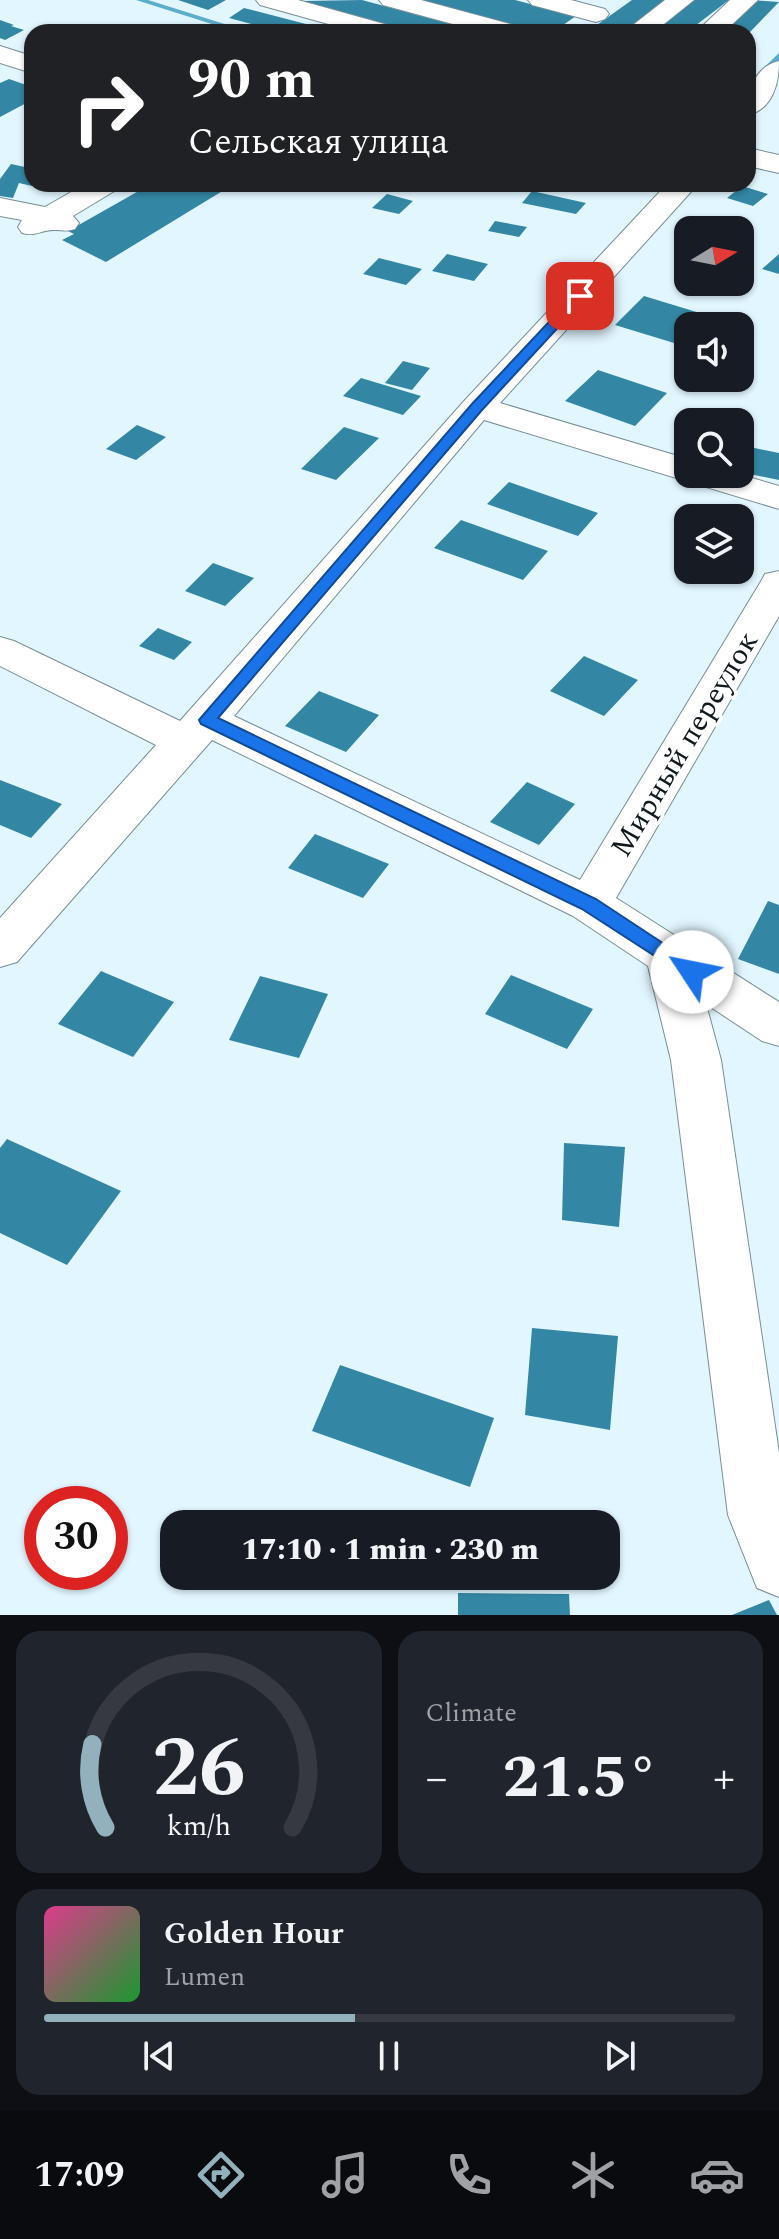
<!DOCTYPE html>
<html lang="en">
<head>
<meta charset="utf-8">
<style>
  :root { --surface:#171b24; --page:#20242c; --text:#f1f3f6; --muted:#9ea1a6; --line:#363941; --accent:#93b1bc }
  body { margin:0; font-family:Spectral,serif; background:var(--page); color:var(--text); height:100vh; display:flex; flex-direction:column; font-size:30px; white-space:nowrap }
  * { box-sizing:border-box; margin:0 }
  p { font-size:26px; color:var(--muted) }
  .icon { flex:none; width:44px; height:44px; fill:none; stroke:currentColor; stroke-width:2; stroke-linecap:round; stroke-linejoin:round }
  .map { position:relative; height:1615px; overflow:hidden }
  .panel { display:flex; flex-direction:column; gap:16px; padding:16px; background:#0d0f14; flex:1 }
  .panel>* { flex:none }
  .guide { position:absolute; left:24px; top:24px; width:732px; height:168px; border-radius:24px; box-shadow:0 2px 6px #0004; background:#202124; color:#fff; overflow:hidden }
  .needle { width:52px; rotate:80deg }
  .tools { position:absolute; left:674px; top:216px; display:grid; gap:16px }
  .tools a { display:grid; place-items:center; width:80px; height:80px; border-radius:16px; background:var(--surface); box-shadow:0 2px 6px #0004; font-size:40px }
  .speed { position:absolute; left:24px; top:1486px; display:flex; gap:16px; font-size:40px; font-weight:700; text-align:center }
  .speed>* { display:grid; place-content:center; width:104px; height:104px; border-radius:50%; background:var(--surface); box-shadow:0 2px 6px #0004; line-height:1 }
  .speed .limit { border:12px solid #d22; background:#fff; color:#111 }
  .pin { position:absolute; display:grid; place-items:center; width:68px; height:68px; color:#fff; margin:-34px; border-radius:16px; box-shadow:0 4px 12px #0006 }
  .me { position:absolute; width:88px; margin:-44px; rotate:304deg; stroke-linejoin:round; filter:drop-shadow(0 0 6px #0008) }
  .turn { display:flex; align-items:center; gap:28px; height:168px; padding:0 32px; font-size:36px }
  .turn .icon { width:104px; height:104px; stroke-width:2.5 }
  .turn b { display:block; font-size:56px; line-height:68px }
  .big { font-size:60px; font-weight:800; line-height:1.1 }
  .panel .widget { flex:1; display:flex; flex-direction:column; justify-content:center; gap:12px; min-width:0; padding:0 28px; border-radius:24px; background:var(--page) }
  .panel .dial { align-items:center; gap:0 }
  .dial svg { height:208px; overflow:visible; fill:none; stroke:var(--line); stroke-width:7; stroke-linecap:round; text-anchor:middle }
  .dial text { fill:var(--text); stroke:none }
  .song { display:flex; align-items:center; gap:24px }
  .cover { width:96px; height:96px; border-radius:12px; background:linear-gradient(135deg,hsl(330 70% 55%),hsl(130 70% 35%)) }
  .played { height:8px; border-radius:4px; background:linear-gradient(90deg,var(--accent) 45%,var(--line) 45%) }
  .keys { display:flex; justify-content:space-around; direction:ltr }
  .heat { display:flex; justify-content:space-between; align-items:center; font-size:44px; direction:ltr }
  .panel .tiles { flex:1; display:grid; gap:16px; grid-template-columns:1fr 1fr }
  .widget:last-child { grid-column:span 2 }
  .trip { position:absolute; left:160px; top:1510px; width:460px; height:80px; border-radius:24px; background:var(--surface); box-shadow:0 2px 6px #0004; font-weight:800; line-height:80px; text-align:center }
  .dock { display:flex; height:128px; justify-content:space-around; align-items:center; background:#090b0e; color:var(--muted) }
  .dock .icon { width:56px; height:56px }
  .dock .current { color:var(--accent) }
  .dock b { font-size:36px; color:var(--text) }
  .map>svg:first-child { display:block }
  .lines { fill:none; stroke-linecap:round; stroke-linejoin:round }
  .stream { fill:#5cadcb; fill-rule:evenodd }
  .building { fill:#3487a4 }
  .minor-casing { stroke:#778e97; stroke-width:2 }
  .minor { fill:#fff; fill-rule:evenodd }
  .route { fill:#1a73e8; stroke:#114b97; stroke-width:2 }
  .labels { text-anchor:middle; stroke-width:7; stroke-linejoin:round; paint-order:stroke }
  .street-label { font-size:30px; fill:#10191d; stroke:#fff }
</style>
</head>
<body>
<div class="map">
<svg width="779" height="1615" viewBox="0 0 779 1615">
  <rect width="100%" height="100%" fill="#e2f6ff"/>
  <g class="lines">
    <path class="stream" d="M136,0H148L250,32H237Z
      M779,53V61L748,91V83Z"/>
  </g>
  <path class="building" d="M178,0H226L208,10Z
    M362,0L476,31V32H415L302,1Z
    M416,0H515L576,16L553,32H533Z
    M632,0H668L623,32H587Z
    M690,0H729L687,32H647Z
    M751,0L779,2L750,32H716Z
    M244,8L333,31V32H282L229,18Z
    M0,20L14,25L11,26L24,30L5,40L0,38Z
    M9,79L32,87V100L0,117V83Z
    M32,152V186L19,183L13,198L0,196V179L11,164L25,167Z
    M151,184H234L106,262L62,240L74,234L68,231Z
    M742,186L768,194L753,206L727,198Z
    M532,191L586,203L576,214L522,203Z
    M387,194L413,201L399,214L372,208Z
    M495,221L527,227L519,237L488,231Z
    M447,254L488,264L474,281L432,271Z
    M779,254V274L762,269Z
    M379,258L422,269L406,285L363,274Z
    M644,296L703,314L674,343L615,325Z
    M403,361L430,368L412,390L385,383Z
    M598,370L667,393L635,426L565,401Z
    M361,378L421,396L403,415L343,396Z
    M137,425L166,437L136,460L106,449Z
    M344,427L379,438L336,480L301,469Z
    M745,446L779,453V480L740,472V458Z
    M509,482L598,513L578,536L487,504Z
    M461,520L548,551L523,580L434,548Z
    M213,563L254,578L225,606L185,591Z
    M158,628L192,642L174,660L139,646Z
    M584,656L638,680L604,716L550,691Z
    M319,691L379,715L346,752L285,726Z
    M0,780L62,804L31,838L0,825Z
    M527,782L575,804L539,845L490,822Z
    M315,834L389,864L363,898L288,868Z
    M768,901L779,905V974L738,959Z
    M101,971L174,1002L133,1057L58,1024Z
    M511,975L593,1009L567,1049L485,1014Z
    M260,976L328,994L299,1058L229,1040Z
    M7,1139L121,1191L67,1265L0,1233V1148Z
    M564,1143L625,1147L619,1227L562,1220Z
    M532,1328L618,1336L610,1430L525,1415Z
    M340,1365L494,1418L470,1487L312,1431Z
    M458,1593L569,1594L570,1615H458Z
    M769,1600L777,1615H732Z"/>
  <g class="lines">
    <g class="minor-casing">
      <path id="minor" d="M256,0H298L395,27L399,32H357L260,5Z
        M379,0H421L521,27L525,32H482L383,5Z
        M528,0H571L605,9L609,14L605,19L596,22L532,5Z
        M665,0H694L654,32H624Z
        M730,0H758L724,32H696Z
        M0,46L32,56V73L0,63Z
        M779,61C779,83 773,109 748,115C748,93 753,67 779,61Z
        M748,148L779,155V173L748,166Z
        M85,184H121L116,190L73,216L79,223L75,229C66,232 63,230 55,230C43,229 36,237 22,233L18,227L22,220L0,216V198L45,207Z
        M667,184H698L500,403L688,459V474H738L779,486V509L484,420L234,716L580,880L760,583L765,574L779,571V616L616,898L779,1002V1046L762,1041L706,1004L721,1060L779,1453V1597L757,1588L728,1515L671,1060L648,966L573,916L212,740L17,962L0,967V918L156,745L0,666V637L14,641L180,721L465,400Z"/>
    </g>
    <use href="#minor" class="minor"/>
  </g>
  <path class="route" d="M576,293L587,296L482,410L218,718L596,899L699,967L702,972L699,977L692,980L582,909L201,724L199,720L472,404Z"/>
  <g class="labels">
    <g class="street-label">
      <text transform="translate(684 744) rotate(-59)" y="10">Мирный переулок</text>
    </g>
  </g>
</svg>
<div class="tools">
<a><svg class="needle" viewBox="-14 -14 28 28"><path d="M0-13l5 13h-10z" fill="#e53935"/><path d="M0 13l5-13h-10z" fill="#9ea1a6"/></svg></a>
<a><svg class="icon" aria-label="sound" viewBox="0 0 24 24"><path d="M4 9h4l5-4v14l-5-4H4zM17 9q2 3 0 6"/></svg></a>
<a><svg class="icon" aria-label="search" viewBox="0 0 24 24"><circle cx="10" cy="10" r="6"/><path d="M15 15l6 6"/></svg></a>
<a><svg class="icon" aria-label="layers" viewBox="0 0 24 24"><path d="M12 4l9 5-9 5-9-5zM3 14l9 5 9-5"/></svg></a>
</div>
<div class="speed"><div class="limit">30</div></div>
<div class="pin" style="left:580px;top:296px;background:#d93025"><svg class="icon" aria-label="arrive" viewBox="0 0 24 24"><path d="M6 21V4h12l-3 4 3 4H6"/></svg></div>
<svg class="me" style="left:692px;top:972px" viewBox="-20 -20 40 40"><circle r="19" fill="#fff"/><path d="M0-13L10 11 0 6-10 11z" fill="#1a73e8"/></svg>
<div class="trip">17:10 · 1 min · 230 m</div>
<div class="guide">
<div class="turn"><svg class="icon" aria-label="right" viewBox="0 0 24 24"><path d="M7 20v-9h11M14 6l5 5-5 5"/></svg><div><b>90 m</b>Сельская улица</div></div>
</div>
</div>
<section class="panel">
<div class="tiles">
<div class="widget dial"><svg viewBox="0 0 100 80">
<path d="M14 69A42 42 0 1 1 86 69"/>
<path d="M14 69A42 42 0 0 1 9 37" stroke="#93b1bc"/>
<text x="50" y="56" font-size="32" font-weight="700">26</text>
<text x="50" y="72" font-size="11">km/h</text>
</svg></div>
<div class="widget"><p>Climate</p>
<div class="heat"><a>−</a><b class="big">21.5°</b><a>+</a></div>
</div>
<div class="widget">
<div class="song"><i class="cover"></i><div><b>Golden Hour</b><p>Lumen</p></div></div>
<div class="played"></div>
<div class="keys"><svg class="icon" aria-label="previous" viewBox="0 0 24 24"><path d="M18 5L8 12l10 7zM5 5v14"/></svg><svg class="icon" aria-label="pause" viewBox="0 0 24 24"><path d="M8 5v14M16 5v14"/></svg><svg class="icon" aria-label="next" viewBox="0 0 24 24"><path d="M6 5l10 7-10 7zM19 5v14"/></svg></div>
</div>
</div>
</section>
<nav class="dock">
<b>17:09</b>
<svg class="icon current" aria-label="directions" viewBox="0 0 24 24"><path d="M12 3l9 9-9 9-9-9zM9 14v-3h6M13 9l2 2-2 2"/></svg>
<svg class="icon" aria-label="music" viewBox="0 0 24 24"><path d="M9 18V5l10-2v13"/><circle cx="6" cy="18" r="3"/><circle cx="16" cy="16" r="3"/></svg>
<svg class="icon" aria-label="phone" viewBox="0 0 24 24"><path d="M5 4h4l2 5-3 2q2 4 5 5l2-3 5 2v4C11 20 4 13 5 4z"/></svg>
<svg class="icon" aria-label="climate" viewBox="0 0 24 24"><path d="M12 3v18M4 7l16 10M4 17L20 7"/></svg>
<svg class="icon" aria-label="car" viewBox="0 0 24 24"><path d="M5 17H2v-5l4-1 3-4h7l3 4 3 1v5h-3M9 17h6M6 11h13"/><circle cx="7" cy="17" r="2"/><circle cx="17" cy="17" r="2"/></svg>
</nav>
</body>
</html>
